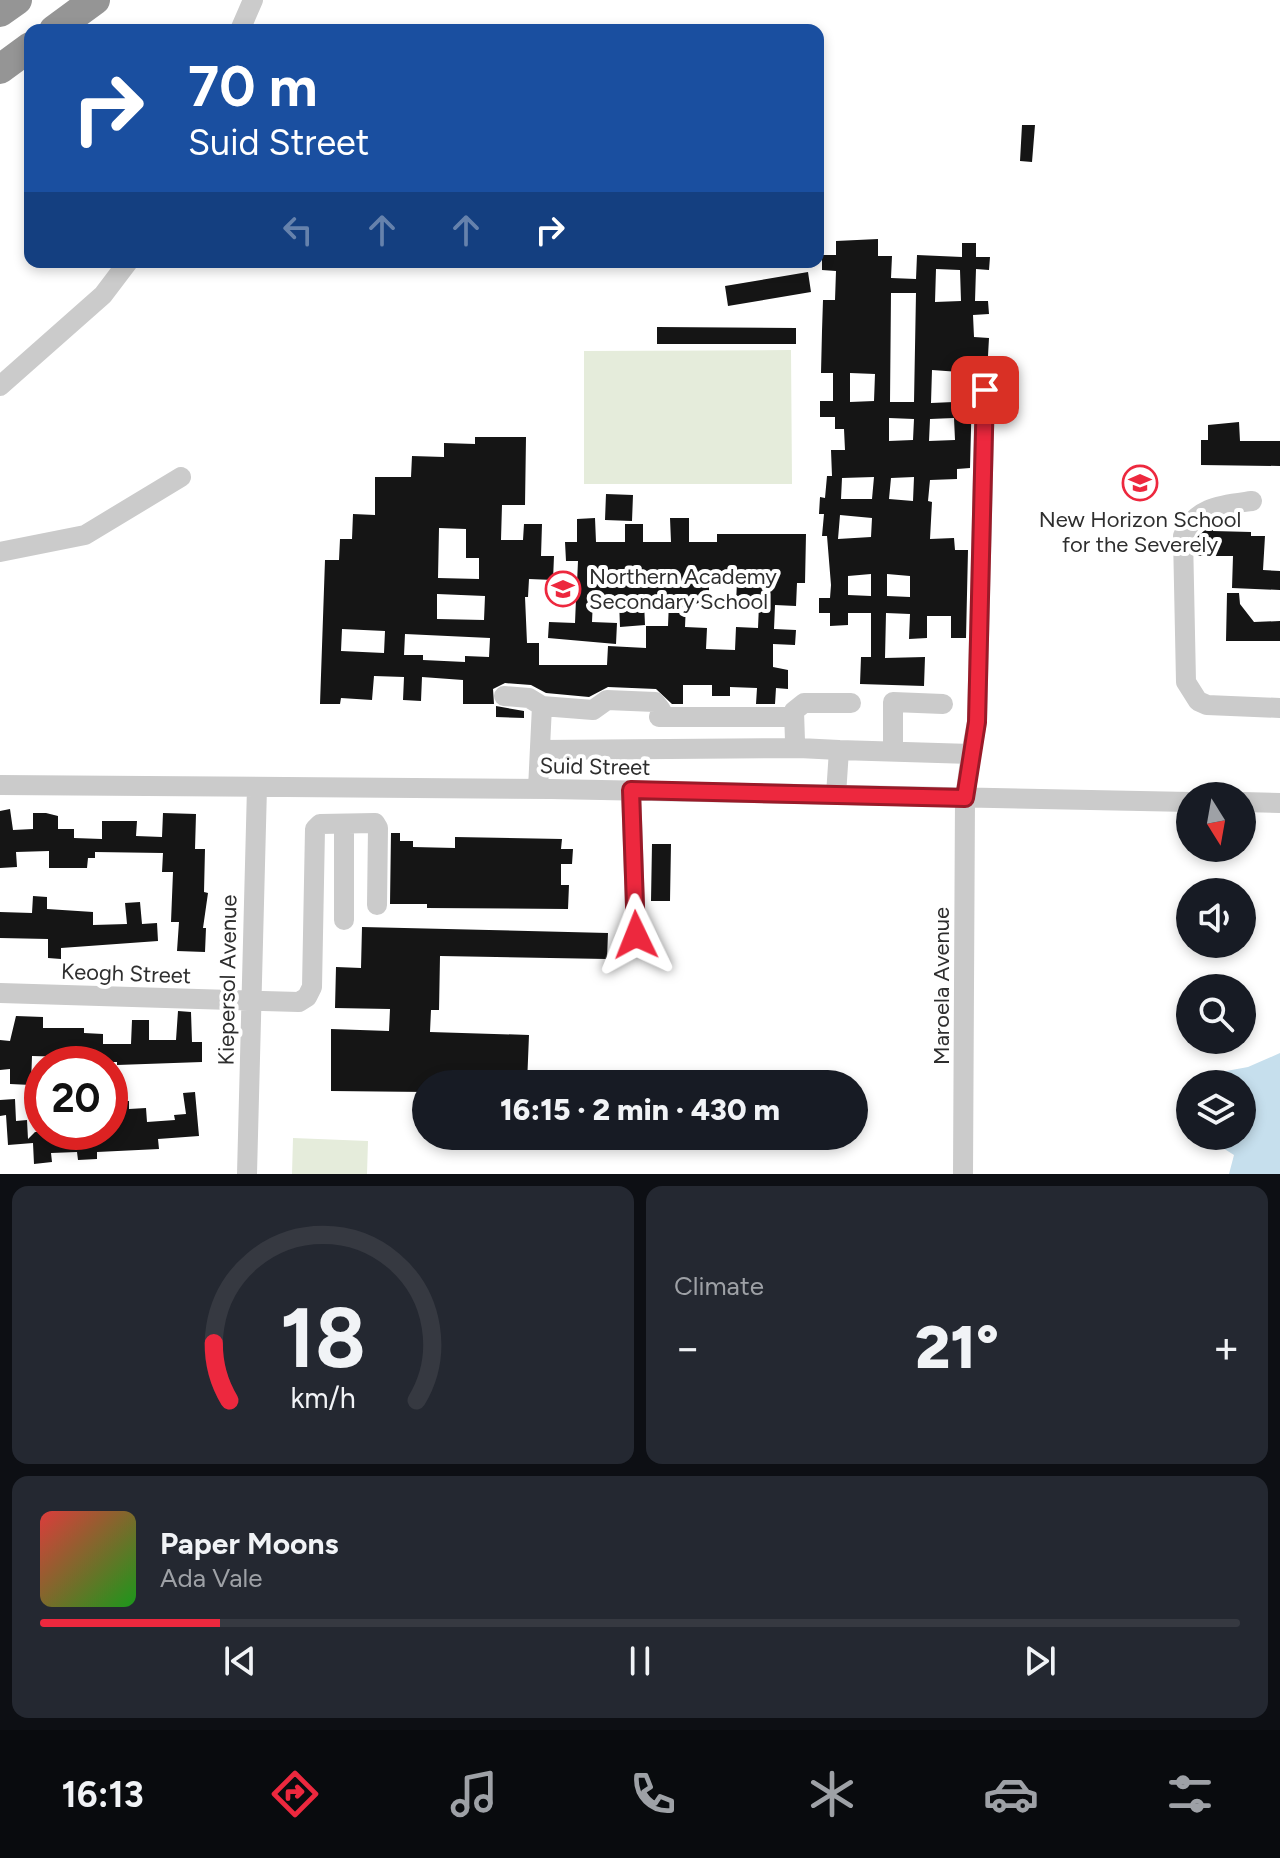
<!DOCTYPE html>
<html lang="en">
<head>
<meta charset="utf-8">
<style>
  :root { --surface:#171b24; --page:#242831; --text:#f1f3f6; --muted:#9ea1a6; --line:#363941; --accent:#ed283e }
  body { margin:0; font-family:Figtree,sans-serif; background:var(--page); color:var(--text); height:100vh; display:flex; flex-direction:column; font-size:30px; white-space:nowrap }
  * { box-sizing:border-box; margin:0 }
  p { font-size:26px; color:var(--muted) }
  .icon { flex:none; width:44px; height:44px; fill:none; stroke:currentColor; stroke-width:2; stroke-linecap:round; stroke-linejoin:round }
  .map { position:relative; height:1174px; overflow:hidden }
  .side { display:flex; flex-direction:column; gap:12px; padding:12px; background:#0d0f14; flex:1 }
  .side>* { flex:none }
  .top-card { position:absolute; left:24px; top:24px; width:800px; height:244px; border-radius:16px; box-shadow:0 4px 12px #0003; background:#1a4fa0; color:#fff; overflow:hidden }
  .needle { width:52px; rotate:169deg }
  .fabs { position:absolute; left:1176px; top:782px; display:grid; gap:16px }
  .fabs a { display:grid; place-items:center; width:80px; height:80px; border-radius:50%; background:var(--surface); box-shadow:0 4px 12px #0003; font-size:40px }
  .speed { position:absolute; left:24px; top:1046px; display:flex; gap:16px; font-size:40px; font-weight:700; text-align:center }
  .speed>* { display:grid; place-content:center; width:104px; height:104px; border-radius:50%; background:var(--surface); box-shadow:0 4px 12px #0003; line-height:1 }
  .speed .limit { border:12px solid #d22; background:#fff; color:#111 }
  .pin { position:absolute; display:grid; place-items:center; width:68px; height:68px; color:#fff; margin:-34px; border-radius:16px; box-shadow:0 4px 12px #0006 }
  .me { position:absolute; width:88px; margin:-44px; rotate:358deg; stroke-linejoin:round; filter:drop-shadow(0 0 6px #0008) }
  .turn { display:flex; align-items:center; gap:28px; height:168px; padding:0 32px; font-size:36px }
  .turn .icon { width:104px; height:104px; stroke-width:2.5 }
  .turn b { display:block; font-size:56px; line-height:68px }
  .lanes { display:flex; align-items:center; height:76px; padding:0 32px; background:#0003; justify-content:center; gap:40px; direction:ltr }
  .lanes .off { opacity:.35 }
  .big { font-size:60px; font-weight:800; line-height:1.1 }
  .side .tile { flex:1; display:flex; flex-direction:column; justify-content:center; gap:12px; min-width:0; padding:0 28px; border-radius:16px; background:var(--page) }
  .side .dial { align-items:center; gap:0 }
  .dial svg { height:208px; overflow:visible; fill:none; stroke:var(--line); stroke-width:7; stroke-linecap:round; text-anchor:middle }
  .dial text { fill:var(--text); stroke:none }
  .song { display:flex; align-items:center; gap:24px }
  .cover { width:96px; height:96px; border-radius:12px; background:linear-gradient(135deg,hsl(0 70% 55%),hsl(120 70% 35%)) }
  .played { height:8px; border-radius:4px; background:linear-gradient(90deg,var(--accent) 15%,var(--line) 15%) }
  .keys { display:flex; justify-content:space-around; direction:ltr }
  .heat { display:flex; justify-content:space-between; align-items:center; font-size:44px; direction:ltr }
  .side .tiles { flex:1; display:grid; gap:12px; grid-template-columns:1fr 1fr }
  .tile:last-child { grid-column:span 2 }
  .trip { position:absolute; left:412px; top:1070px; width:456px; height:80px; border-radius:40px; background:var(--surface); box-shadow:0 4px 12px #0003; font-weight:800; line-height:80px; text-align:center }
  .tab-bar { display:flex; height:128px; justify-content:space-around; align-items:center; background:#090b0e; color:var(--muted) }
  .tab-bar .icon { width:56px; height:56px }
  .tab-bar .on { color:var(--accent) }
  .tab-bar b { font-size:36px; color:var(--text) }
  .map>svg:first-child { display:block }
  .green { fill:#e5ecdb }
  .water { fill:#c6dfed }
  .building { fill:#151515; fill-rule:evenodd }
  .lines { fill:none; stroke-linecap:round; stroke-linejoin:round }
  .minor { stroke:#cbcbcb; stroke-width:20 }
  .highway { stroke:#959595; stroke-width:30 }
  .route-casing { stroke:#9a1a28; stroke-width:20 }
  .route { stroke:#ed283e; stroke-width:14 }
  .labels { text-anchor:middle; stroke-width:8; stroke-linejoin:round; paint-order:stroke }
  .poi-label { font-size:22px; fill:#2e2e2e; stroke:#fff }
  .street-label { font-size:22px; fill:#2e2e2e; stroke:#fff }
</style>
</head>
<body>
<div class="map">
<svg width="1280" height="1174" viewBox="0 0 1280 1174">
  <rect width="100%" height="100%" fill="#fff"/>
  <path class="green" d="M791,350L792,484H584V351Z
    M293,1138L368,1141L367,1174H292Z"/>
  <path class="water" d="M1280,1053V1174H1229L1234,1155L1204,1136H1242V1084H1202L1210,1074L1248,1067Z"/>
  <path class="building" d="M1022,125H1035L1032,162L1020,161Z
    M878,239V256H892L891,278L916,279L917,255L962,257V243H976V257H990L989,270L976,269L975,301H988L989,314L973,315L974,337L989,338L987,374L932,370L931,403L954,402V392L972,391L970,468L957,469V479L930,480L928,501L932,502L930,539L954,538L955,550H968L966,638H951V616H927V638L909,639L910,614L886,613L885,658L925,657L924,686L860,684L861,657H871V613H848V625L830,626V613H819V598H830L831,585L827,536H822L824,514H819L820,497L825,498L827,476H832L831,450H845L844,429H835V417H820V401H833V373H821L822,331L823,300H835L836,271L822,270V255H836V241ZM936,269L960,270L961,301L935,302ZM891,293H916L914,402H890ZM850,373L875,374L874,401L850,402ZM889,418L914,419L913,440L889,441ZM954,418L955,440L929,441L930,419ZM874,477L872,499H841L842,478ZM914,477L913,501L889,499L891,478ZM840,515L872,518L871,537L838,539ZM871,574V596L848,595V576ZM887,574L910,576V597L887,596Z
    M808,272L811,292L728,306L725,286Z
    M657,327L796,328V344H657Z
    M1239,422L1240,441H1280V466L1201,465V440H1208V425Z
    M475,437H526L525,505H502L501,540H523L524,524H542L541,556H554L553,580L529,579L528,597H525L527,643H539V665H607L608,646L646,648V626H668L669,602H644L645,625L620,627L619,600L593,599L592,622L617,623L616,644L548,638L549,622L575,623L576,599L551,598V582L577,583L578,561H566L565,542H577V519L595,518L596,542H625V524H643V542H671L670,518H689V542H717V534H806L805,583H797L796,606L775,605L774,629L796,630L795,645L773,644V667L788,670V689L776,688L775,704H756L757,688L730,687V696H712V685H683V704H672L656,689L608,687L589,697L546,693L531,685L505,683L493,689L494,704H463V680L422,677L421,701L403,700L404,677L374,676L372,700L341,698L340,704H320L325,560H339L340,539H352L353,514L375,515V477H411L412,456L444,457V443L475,444ZM439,528L466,529V558H479V579L438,578ZM709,580L737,581L736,604L759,605L758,628L736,627L735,650L706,649L707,628L685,627L686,603L709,604ZM437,594L485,596L484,620L437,619ZM342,629L385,631L384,653L341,651ZM405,634L490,638L489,657L465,656V662L423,660V655H404Z
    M606,494L633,495L632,521L605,520Z
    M1214,522L1213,531L1251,532V536H1265L1263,570L1280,571V590L1232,588L1233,556H1197L1196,538Z
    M1227,593H1239L1240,604L1254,622L1280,621V641H1226Z
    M496,706L524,711V718L496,717Z
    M10,809L13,830L33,829V813H46L58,816V829H74V838L102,839V821H137L136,836L162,837L163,813L196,814L195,849H205L204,892L208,893L203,928H206L205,952L177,951L179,922H171L173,872H162L163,853L95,852V858H88L87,868H49V851L16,852L17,867L0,868V811Z
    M391,833H400V841H413V847L455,848V837L562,839L561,849H573L572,864H561V885H569L568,909L427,908V904H390Z
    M652,844H671L670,901H651Z
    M33,896L47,897V909L93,912V925L127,924L125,903L140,902L142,924L157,923L158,941L61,948V959L48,958V939L0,938V912L32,913Z
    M362,927L608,933L607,959L440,956L439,1010H431L430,1032L529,1035L527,1084H426V1092L331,1091V1029L389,1031L390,1009L335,1008L336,967L361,968Z
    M178,1011L191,1012L192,1042H202V1062L117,1065V1062H106V1058L32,1056L31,1085L10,1084V1069L0,1070V1040L10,1041L16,1016L43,1017V1028H84V1033L103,1034V1044H131L132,1020H149V1040H176Z
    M195,1092L199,1136L158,1139L159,1149L97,1152V1159L78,1160L77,1152L51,1153L52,1162L34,1164L33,1143L8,1145L6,1115L0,1116V1100L15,1099L16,1121L27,1120L28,1139L35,1132H50L54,1136L110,1132V1102L129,1101V1109L146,1108L147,1122L175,1120L174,1115L186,1114L183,1093Z"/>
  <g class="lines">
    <path class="minor" d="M240,30L253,0
      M0,386L103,295L128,262
      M1252,501C1222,505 1196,506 1183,536L1186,682L1198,701L1207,705L1280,708
      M0,552L85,535L181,477
      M504,696L529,698L542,706L593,710L607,700L655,702L661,710L659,717H794
      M893,749V702L943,704
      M540,750L799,748
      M839,750L799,748L795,741L794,711L804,703H851
      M971,754L977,722L985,390
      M0,785L551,789L1190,802
      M538,789L542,706
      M631,790L636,935
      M836,795L839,750L971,754L965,798L963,1174
      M1242,802L1280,803
      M344,920V824
      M0,993L299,1002L307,997L312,987L315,829L320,824L375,823L378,828L377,905
      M247,1174L257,787"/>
    <path class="highway" d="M0,12L17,0
      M54,30L95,0
      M0,69L30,47"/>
  </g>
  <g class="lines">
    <g class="route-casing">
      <path id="route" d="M636,935L631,790L965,798L977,722L985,390"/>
    </g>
    <use href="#route" class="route"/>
  </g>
  <defs>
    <g id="school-ring" transform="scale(1.8)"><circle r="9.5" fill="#fff" stroke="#ed283e" stroke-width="1.5"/><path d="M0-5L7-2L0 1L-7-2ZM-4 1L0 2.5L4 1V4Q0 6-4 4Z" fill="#ed283e"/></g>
  </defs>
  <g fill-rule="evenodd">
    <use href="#school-ring" x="1140" y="483"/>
    <use href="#school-ring" x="563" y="589"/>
  </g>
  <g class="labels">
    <g class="poi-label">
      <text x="1140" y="527">New Horizon School<tspan x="1140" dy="25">for the Severely</tspan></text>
      <text x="589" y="584" text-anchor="start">Northern Academy<tspan x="589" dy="25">Secondary School</tspan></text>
    </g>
    <g class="street-label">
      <text transform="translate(595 766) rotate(1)" y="8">Suid Street</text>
      <text transform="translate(126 973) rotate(2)" y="8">Keogh Street</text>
      <text transform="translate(227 980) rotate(-89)" y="8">Kiepersol Avenue</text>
      <text transform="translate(941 986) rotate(-90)" y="8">Maroela Avenue</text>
    </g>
  </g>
</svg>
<div class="fabs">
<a><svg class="needle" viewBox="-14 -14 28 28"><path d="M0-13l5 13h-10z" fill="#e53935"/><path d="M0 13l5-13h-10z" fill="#9ea1a6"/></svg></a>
<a><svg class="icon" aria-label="sound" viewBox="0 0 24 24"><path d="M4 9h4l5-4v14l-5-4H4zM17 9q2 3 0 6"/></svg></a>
<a><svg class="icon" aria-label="search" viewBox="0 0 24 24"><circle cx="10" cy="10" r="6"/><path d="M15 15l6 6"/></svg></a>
<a><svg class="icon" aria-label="layers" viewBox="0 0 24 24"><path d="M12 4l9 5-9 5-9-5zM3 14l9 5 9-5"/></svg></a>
</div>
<div class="speed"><div class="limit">20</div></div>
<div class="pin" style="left:985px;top:390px;background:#d93025"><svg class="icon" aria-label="arrive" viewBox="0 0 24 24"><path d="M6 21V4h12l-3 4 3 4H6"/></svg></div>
<svg class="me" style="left:636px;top:935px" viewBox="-20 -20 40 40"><path d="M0-17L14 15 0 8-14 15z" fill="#ed283e" stroke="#fff" stroke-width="4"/></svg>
<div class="trip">16:15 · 2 min · 430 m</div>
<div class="top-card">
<div class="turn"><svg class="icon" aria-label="right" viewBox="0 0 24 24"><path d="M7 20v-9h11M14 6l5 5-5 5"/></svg><div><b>70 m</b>Suid Street</div></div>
<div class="lanes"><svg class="icon off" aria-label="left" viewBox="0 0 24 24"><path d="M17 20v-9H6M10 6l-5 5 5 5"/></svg><svg class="icon off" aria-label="ahead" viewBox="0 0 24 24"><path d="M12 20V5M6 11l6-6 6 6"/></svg><svg class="icon off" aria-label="ahead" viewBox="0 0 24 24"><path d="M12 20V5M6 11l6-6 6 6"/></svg><svg class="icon" aria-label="right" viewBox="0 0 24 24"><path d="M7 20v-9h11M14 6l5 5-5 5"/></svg></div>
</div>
</div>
<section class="side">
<div class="tiles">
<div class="tile dial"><svg viewBox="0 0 100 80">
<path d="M14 69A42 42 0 1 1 86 69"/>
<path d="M14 69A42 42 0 0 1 8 47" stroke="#ed283e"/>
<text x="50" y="56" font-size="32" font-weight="700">18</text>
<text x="50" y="72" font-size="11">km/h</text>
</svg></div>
<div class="tile"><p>Climate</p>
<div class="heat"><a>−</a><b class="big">21°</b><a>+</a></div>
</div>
<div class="tile">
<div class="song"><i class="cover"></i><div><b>Paper Moons</b><p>Ada Vale</p></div></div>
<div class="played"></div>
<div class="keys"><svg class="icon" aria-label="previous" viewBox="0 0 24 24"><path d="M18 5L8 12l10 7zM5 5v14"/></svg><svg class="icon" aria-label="pause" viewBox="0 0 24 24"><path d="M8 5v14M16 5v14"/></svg><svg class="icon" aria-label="next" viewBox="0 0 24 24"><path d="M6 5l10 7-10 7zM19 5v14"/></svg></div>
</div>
</div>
</section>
<nav class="tab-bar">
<b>16:13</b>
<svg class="icon on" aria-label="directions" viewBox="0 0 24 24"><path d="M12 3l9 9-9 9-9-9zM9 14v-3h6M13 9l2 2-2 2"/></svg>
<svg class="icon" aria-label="music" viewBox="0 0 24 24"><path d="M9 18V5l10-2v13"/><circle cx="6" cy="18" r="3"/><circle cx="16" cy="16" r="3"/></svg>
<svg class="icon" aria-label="phone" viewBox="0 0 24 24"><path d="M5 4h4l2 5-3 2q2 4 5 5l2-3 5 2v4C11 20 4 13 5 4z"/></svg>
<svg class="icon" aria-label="climate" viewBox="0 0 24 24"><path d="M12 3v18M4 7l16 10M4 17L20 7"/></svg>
<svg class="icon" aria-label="car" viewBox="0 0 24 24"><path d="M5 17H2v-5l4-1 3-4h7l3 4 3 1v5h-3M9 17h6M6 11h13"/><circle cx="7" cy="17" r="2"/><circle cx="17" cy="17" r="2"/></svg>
<svg class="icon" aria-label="filters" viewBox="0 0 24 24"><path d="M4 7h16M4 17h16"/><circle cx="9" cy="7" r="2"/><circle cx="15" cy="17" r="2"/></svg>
</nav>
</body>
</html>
